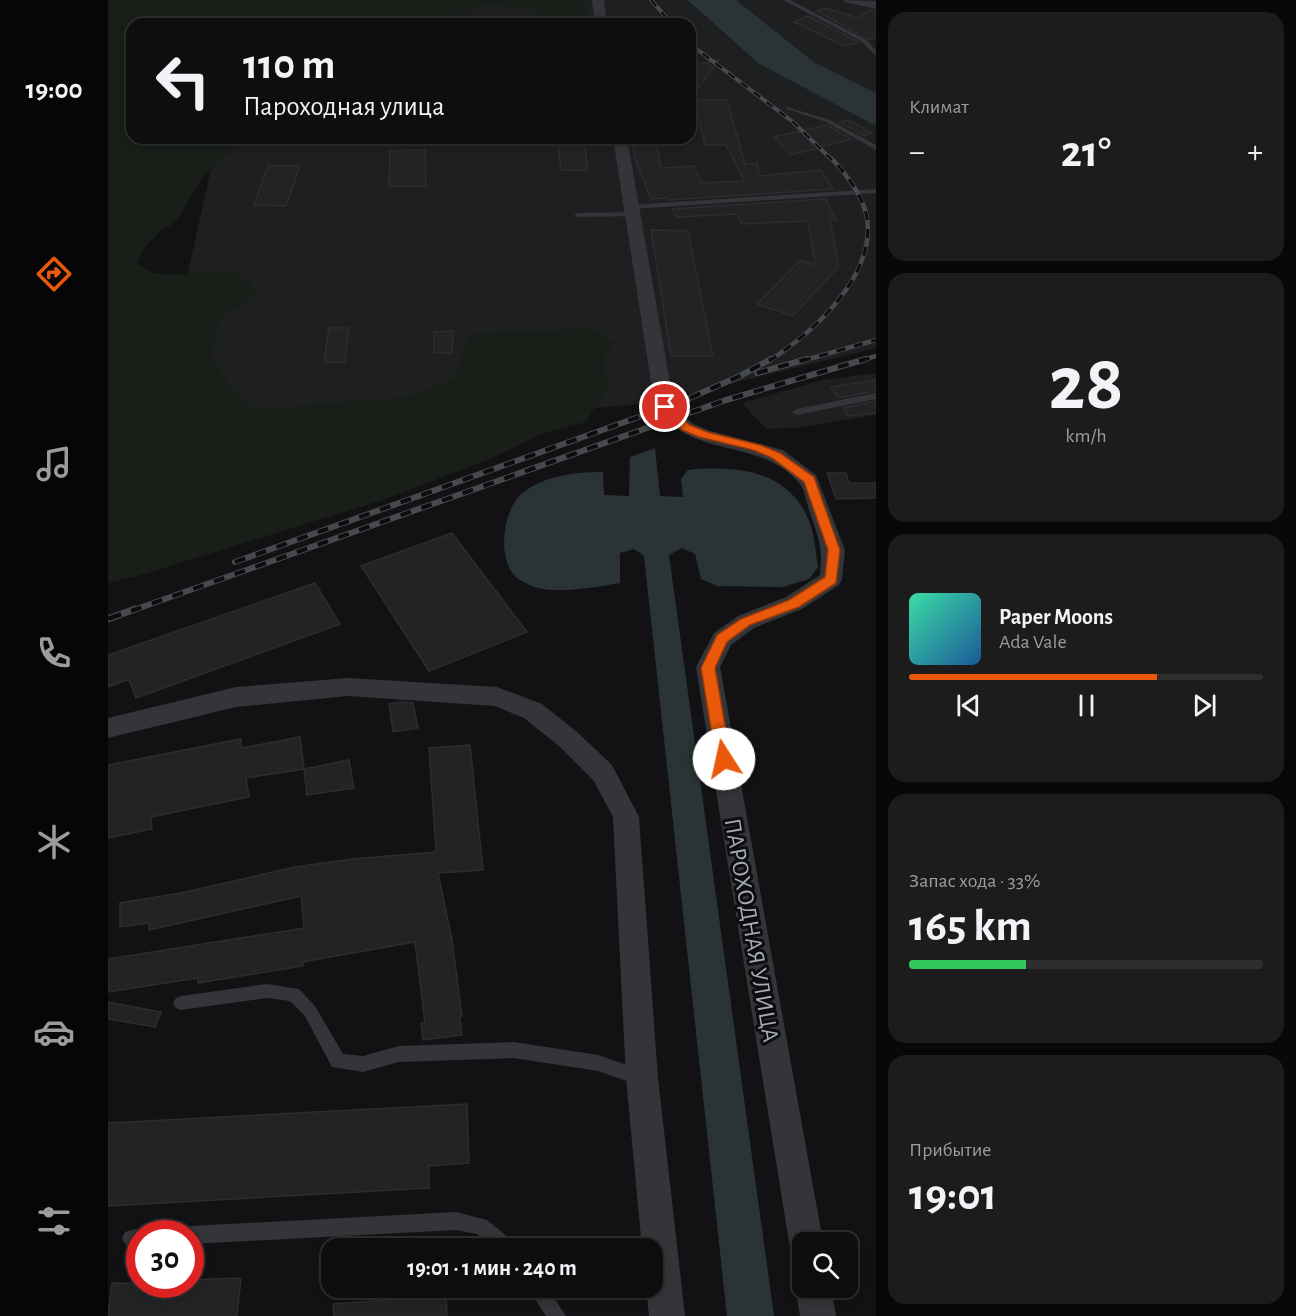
<!DOCTYPE html>
<html lang="ru">
<head>
<meta charset="utf-8">
<style>
  :root { --surface:#0e0e0f; --page:#1c1c1d; --text:#f1f3f6; --muted:#9b9c9e; --line:#2e2e2f; --accent:#ea580c }
  body { margin:0; font-family:"Alegreya Sans",sans-serif; background:var(--page); color:var(--text); height:100vh; display:flex; flex-direction:column; font-size:22px; white-space:nowrap }
  * { box-sizing:border-box; margin:0 }
  p { font-size:20px; color:var(--muted) }
  .icon { flex:none; width:33px; height:33px; fill:none; stroke:currentColor; stroke-width:2; stroke-linecap:round; stroke-linejoin:round }
  .map { position:relative; flex:1; overflow:hidden }
  .panel { display:flex; flex-direction:column; gap:12px; padding:12px; background:#080808; width:420px }
  .panel>* { flex:none }
  .top-card { position:absolute; left:18px; top:18px; width:570px; height:126px; border-radius:18px; box-shadow:0 3px 9px #0003,0 0 0 2px var(--line); background:#0e0e0f; color:var(--text); overflow:hidden }
  .tools { position:absolute; left:684px; top:1232px; display:grid; gap:12px }
  .tools a { display:grid; place-items:center; width:66px; height:66px; border-radius:12px; background:var(--surface); box-shadow:0 3px 9px #0003,0 0 0 2px var(--line); font-size:30px }
  .speed { position:absolute; left:18px; top:1220px; display:flex; gap:12px; font-size:30px; font-weight:700; text-align:center }
  .speed>* { display:grid; place-content:center; width:78px; height:78px; border-radius:50%; background:var(--surface); box-shadow:0 3px 9px #0003,0 0 0 2px var(--line); line-height:1 }
  .speed .limit { border:9px solid #d22; background:#fff; color:#111 }
  .pin { position:absolute; display:grid; place-items:center; width:51px; height:51px; color:#fff; margin:-26px; border:3px solid #fff; border-radius:50%; box-shadow:0 2px 6px #0007 }
  .me { position:absolute; width:66px; margin:-33px; rotate:350deg; stroke-linejoin:round; filter:drop-shadow(0 0 4px #0008) }
  .turn { display:flex; align-items:center; gap:21px; height:126px; padding:0 18px; font-size:27px }
  .turn .icon { width:78px; height:78px; stroke-width:2.5 }
  .turn b { display:block; font-size:42px; line-height:51px }
  .big { font-size:45px; font-weight:600; line-height:1.1 }
  .panel .card { flex:1; display:flex; flex-direction:column; justify-content:center; gap:9px; min-width:0; padding:0 21px; border-radius:18px; background:var(--page) }
  .panel .dial { align-items:center; gap:0 }
  .dial b { font-size:78px; line-height:1 }
  .song { display:flex; align-items:center; gap:18px }
  .cover { width:72px; height:72px; border-radius:9px; background:linear-gradient(135deg,hsl(160 70% 55%),hsl(210 70% 35%)) }
  .played { height:6px; border-radius:3px; background:linear-gradient(90deg,var(--accent) 70%,var(--line) 70%) }
  .keys { display:flex; justify-content:space-around; direction:ltr }
  .heat { display:flex; justify-content:space-between; align-items:center; font-size:33px; direction:ltr }
  .charge { height:9px; border-radius:4px; background:linear-gradient(90deg,#34c759 33%,var(--line) 0) }
  .trip { position:absolute; left:213px; top:1238px; width:342px; height:60px; border-radius:18px; background:var(--surface); box-shadow:0 3px 9px #0003,0 0 0 2px var(--line); font-weight:600; line-height:60px; text-align:center }
  main { display:flex; flex:1; min-height:0 }
  .menu { display:flex; flex-direction:column; width:108px; justify-content:space-around; align-items:center; background:#060606; color:var(--muted) }
  .menu .icon { width:42px; height:42px }
  .menu .on { color:var(--accent) }
  .menu b { font-size:27px; color:var(--text) }
  .map>svg:first-child { display:block }
  .built { fill:#1e1f20 }
  .green { fill:#191e19 }
  .water { fill:#2a3436 }
  .building { fill:#222325; stroke:#2c2d2f; stroke-width:1.5 }
  .lines { fill:none; stroke-linecap:round; stroke-linejoin:round }
  .lane { fill:#333538; fill-rule:evenodd }
  .street { fill:#333538; fill-rule:evenodd }
  .rail-far3-casing { stroke:#474a4d; stroke-width:4 }
  .rail-far2-casing { stroke:#474a4d; stroke-width:4.5 }
  .rail-far1-casing { stroke:#474a4d; stroke-width:6 }
  .rail-casing { stroke:#474a4d; stroke-width:7 }
  .rail-far3 { stroke:#0d0d0f; stroke-width:2; stroke-dasharray:8; stroke-linecap:butt }
  .rail-far2 { stroke:#0d0d0f; stroke-width:3; stroke-dasharray:9; stroke-linecap:butt }
  .rail-far1 { stroke:#0d0d0f; stroke-width:4; stroke-dasharray:11; stroke-linecap:butt }
  .rail { stroke:#0d0d0f; stroke-width:4.5; stroke-dasharray:14; stroke-linecap:butt }
  .route { fill:#ea580c; stroke:#983908; stroke-width:1.5 }
  .labels { text-anchor:middle; stroke-width:6; stroke-linejoin:round; paint-order:stroke }
  .street-label { font-size:24px; fill:#a5acb3; stroke:#0d0d0f }
</style>
</head>
<body>
<main>
<nav class="menu">
<b>19:00</b>
<svg class="icon on" aria-label="directions" viewBox="0 0 24 24"><path d="M12 3l9 9-9 9-9-9zM9 14v-3h6M13 9l2 2-2 2"/></svg>
<svg class="icon" aria-label="music" viewBox="0 0 24 24"><path d="M9 18V5l10-2v13"/><circle cx="6" cy="18" r="3"/><circle cx="16" cy="16" r="3"/></svg>
<svg class="icon" aria-label="phone" viewBox="0 0 24 24"><path d="M5 4h4l2 5-3 2q2 4 5 5l2-3 5 2v4C11 20 4 13 5 4z"/></svg>
<svg class="icon" aria-label="climate" viewBox="0 0 24 24"><path d="M12 3v18M4 7l16 10M4 17L20 7"/></svg>
<svg class="icon" aria-label="car" viewBox="0 0 24 24"><path d="M5 17H2v-5l4-1 3-4h7l3 4 3 1v5h-3M9 17h6M6 11h13"/><circle cx="7" cy="17" r="2"/><circle cx="17" cy="17" r="2"/></svg>
<svg class="icon" aria-label="filters" viewBox="0 0 24 24"><path d="M4 7h16M4 17h16"/><circle cx="9" cy="7" r="2"/><circle cx="15" cy="17" r="2"/></svg>
</nav>
<div class="map">
<svg width="768" height="1316" viewBox="0 0 768 1316">
  <rect width="100%" height="100%" fill="#121214"/>
  <path class="built" d="M141,0H578L650,63L768,126V348L545,403L41,447L110,138H582V24H135Z
    M628,0H768V93L706,62Z
    M768,373V415L688,428L658,429L634,403L715,380Z"/>
  <path class="green" d="M0,0H475L481,24H451L422,9L379,3L362,10L339,14L320,20L318,24H24V138H137L96,175L69,221L50,233L36,248L29,264C35,267 44,273 50,274C86,278 126,255 149,293L111,319L103,357L122,386L145,410L299,397L346,379L362,334L485,329L507,343C492,359 494,366 500,386L478,422L436,433L384,458L275,500L30,576L0,583Z"/>
  <path class="water" d="M579,0H628L706,62L768,93V126L650,63Z
    M547,448L552,496L575,497L573,479L580,470C633,465 687,471 704,530C707,542 708,555 710,567L701,579L675,587L609,586L593,579L587,554L574,548L561,555L666,1316H619L536,556L526,549L512,553V583C488,587 447,595 424,586C420,584 411,580 408,577C388,558 395,507 416,492C438,475 469,472 495,472L496,495L521,496L522,457Z"/>
  <path class="building" d="M717,8L750,18L761,10L768,11V38L761,40L709,11Z
    M700,16L751,42L736,46L686,22Z
    M611,60L582,99V66Z
    M586,100H619L637,164L649,163L651,176L713,170L725,189L561,200L560,198L543,199L527,159L524,138H548L553,168L586,166L594,183L636,181L618,145H597Z
    M740,120L764,133L756,136L731,122Z
    M719,125L744,139L683,155L666,137Z
    M450,143H476L480,170H453Z
    M317,150L318,186H281L282,151Z
    M160,166H192L178,206L146,205Z
    M717,199L729,220H722L731,266L685,316L649,304L692,260L707,265L700,221L634,224L629,214L568,217L564,209Z
    M543,230L580,231L605,356H563Z
    M221,328H241L237,362H216Z
    M345,331L344,353H326V332Z
    M768,380V391L730,398L723,387Z
    M768,401V413L740,416L735,408Z
    M719,473H738L741,483H768V498L728,499Z
    M344,533L419,632L321,671L253,566Z
    M207,583L232,624L28,698L21,679L0,687V655Z
    M294,702L305,703L310,728L285,732L281,704Z
    M192,737L196,769L138,778L141,797L43,817L44,829L0,838V765L133,739L134,748Z
    M362,745L375,870L330,873L344,940L354,1016L352,1017L354,1035L315,1040L313,1023H317L307,942L194,962L195,966L90,983V978L0,992V959L196,928L193,896L41,930V923L12,927V903L73,893L187,867L244,859L328,852L321,748Z
    M241,760L246,788L199,795L196,769Z
    M0,1002L53,1012L47,1027L0,1019Z
    M359,1104L361,1163L321,1166V1188L0,1206V1123Z
    M133,1278L129,1316H0L4,1283L82,1284V1280Z
    M338,1296L339,1316H226L225,1304Z"/>
  <g class="lines">
    <path class="lane" d="M675,0H682L757,39L768,50V56L753,41Z
      M679,107L722,120L768,145V150L718,122L679,109Z
      M768,189V193L524,209L520,207L524,205Z
      M525,212H528V216L470,217L466,215L470,213Z
      M768,393V399L689,415L684,412L689,409Z
      M159,984L191,989L207,1006L235,1054L255,1056L291,1046L406,1042L490,1055L539,1072L541,1078L539,1084L533,1086L490,1071L406,1058L291,1062L255,1072L224,1067L197,1016L182,1001L159,998L73,1010L68,1008L65,1003L68,998L73,996Z
      M348,1212L379,1220L406,1242L409,1248H386L369,1234L348,1230L82,1244V1233H74L76,1229L82,1226Z
      M32,1228L39,1233H32V1246L23,1247L17,1244L14,1238L17,1232Z
      M419,1287H439L458,1316H438Z"/>
    <path class="street" d="M484,0H496L499,24H487Z
      M735,0L768,1V9L737,2Z
      M505,138H519L566,405L585,424L602,431L675,450L708,475L737,550L734,579L731,585L694,609L646,628L623,645L612,667L715,1242H694V1258L686,1254L681,1242L588,667L606,633L630,616L678,597L712,575C715,546 711,540 702,513C699,504 697,490 691,483C653,437 583,460 547,407Z
      M240,678L389,687L434,704L469,732L504,765L531,817L550,1078L577,1316H541L538,1287H544V1248H534L518,1078L505,817L486,781L451,746L416,718L387,706L240,696L128,707L0,738V718L128,687Z
      M692,1274H694V1287H723L728,1316H692L687,1287Z"/>
    <g class="rail-far3-casing">
      <path id="rail-far3" d="M543,0L564,24
        M582,44L685,122L725,161"/>
    </g>
    <g class="rail-far2-casing">
      <path id="rail-far2" d="M661,361C704,333 768,277 759,218C755,196 739,175 724,159
        M694,361L768,340
        M753,361L768,356"/>
    </g>
    <g class="rail-far1-casing">
      <path id="rail-far1" d="M649,373L699,359
        M127,562L575,401L632,376L663,359
        M23,611L618,400L758,359"/>
    </g>
    <g class="rail-casing">
      <path id="rail" d="M0,619L27,609"/>
    </g>
    <use href="#rail-far3" class="rail-far3"/>
    <use href="#rail-far2" class="rail-far2"/>
    <use href="#rail-far1" class="rail-far1"/>
    <use href="#rail" class="rail"/>
  </g>
  <path class="route" d="M557,403L582,425L599,432L652,445L672,453L706,477L732,550L728,583L691,607L642,625L619,642L607,668L623,759L621,764H610L608,759L593,668L609,635L633,619L681,600L717,577L720,550L696,482L664,458L645,450L591,437L574,430L551,407Z"/>
  <g class="labels">
    <g class="street-label">
      <text transform="translate(644 930) rotate(80)" y="8">ПАРОХОДНАЯ УЛИЦА</text>
    </g>
  </g>
</svg>
<div class="tools">
<a><svg class="icon" aria-label="search" viewBox="0 0 24 24"><circle cx="10" cy="10" r="6"/><path d="M15 15l6 6"/></svg></a>
</div>
<div class="speed"><div class="limit">30</div></div>
<div class="pin" style="left:557px;top:407px;background:#d93025"><svg class="icon" aria-label="arrive" viewBox="0 0 24 24"><path d="M6 21V4h12l-3 4 3 4H6"/></svg></div>
<svg class="me" style="left:616px;top:759px" viewBox="-20 -20 40 40"><circle r="19" fill="#fff"/><path d="M0-13L10 11 0 6-10 11z" fill="#ea580c"/></svg>
<div class="trip">19:01 · 1 мин · 240 m</div>
<div class="top-card">
<div class="turn"><svg class="icon" aria-label="left" viewBox="0 0 24 24"><path d="M17 20v-9H6M10 6l-5 5 5 5"/></svg><div><b>110 m</b>Пароходная улица</div></div>
</div>
</div>
<section class="panel">
<div class="card"><p>Климат</p>
<div class="heat"><a>−</a><b class="big">21°</b><a>+</a></div>
</div>
<div class="card dial"><b>28</b><p>km/h</p></div>
<div class="card">
<div class="song"><i class="cover"></i><div><b>Paper Moons</b><p>Ada Vale</p></div></div>
<div class="played"></div>
<div class="keys"><svg class="icon" aria-label="previous" viewBox="0 0 24 24"><path d="M18 5L8 12l10 7zM5 5v14"/></svg><svg class="icon" aria-label="pause" viewBox="0 0 24 24"><path d="M8 5v14M16 5v14"/></svg><svg class="icon" aria-label="next" viewBox="0 0 24 24"><path d="M6 5l10 7-10 7zM19 5v14"/></svg></div>
</div>
<div class="card"><p>Запас хода · 33%</p><b class="big">165 km</b><div class="charge"></div></div>
<div class="card"><p>Прибытие</p><b class="big">19:01</b></div>
</section>
</main>
</body>
</html>
